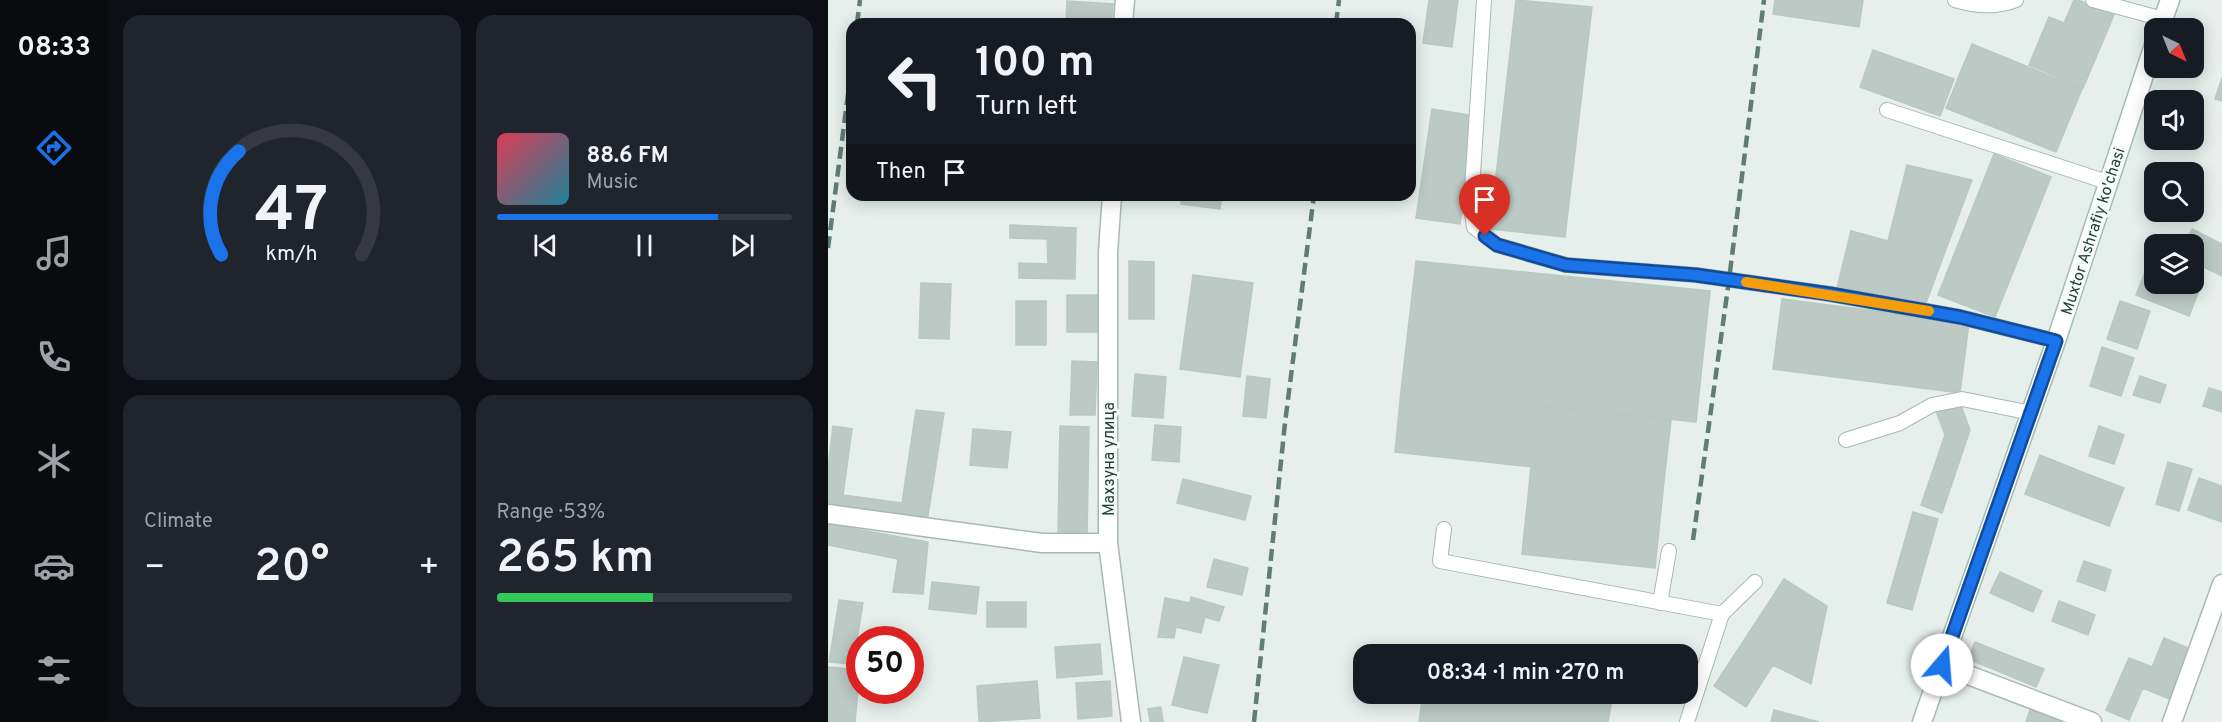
<!DOCTYPE html>
<html lang="en">
<head>
<meta charset="utf-8">
<style>
  :root { --surface:#171b24; --page:#20242c; --text:#f1f3f6; --muted:#9ea1a6; --line:#363941; --accent:#1a73e8 }
  body { margin:0; font-family:Overpass,sans-serif; background:var(--page); color:var(--text); height:100vh; display:flex; flex-direction:column; font-size:22px; white-space:nowrap }
  * { box-sizing:border-box; margin:0 }
  p { font-size:20px; color:var(--muted) }
  .icon { flex:none; width:33px; height:33px; fill:none; stroke:currentColor; stroke-width:2; stroke-linecap:round; stroke-linejoin:round }
  .map { position:relative; flex:1; overflow:hidden }
  .details { display:flex; flex-direction:column; gap:15px; padding:15px; background:#0d0f14; width:720px }
  .details>* { flex:none }
  .guide { position:absolute; left:18px; top:18px; width:570px; height:183px; border-radius:18px; box-shadow:0 3px 15px #0003; background:#171b24; color:var(--text); overflow:hidden }
  .needle { width:39px; rotate:137deg }
  .tools { position:absolute; left:1316px; top:18px; display:grid; gap:12px }
  .tools a { display:grid; place-items:center; width:60px; height:60px; border-radius:12px; background:var(--surface); box-shadow:0 3px 15px #0003; font-size:30px }
  .speed { position:absolute; left:18px; top:626px; display:flex; gap:12px; font-size:30px; font-weight:700; text-align:center }
  .speed>* { display:grid; place-content:center; width:78px; height:78px; border-radius:50%; background:var(--surface); box-shadow:0 3px 15px #0003; line-height:1 }
  .speed .limit { border:9px solid #d22; background:#fff; color:#111 }
  .pin { position:absolute; display:grid; place-items:center; width:51px; height:51px; color:#fff; margin:-62px -26px; border-radius:50% 50% 50% 0; rotate:-45deg; box-shadow:0 0 6px #0007 }
  .pin .icon { rotate:45deg }
  .me { position:absolute; width:66px; margin:-33px; rotate:18deg; stroke-linejoin:round; filter:drop-shadow(0 0 4px #0008) }
  .turn { display:flex; align-items:center; gap:21px; height:126px; padding:0 30px; font-size:27px }
  .turn .icon { width:78px; height:78px; stroke-width:2.5 }
  .turn b { display:block; font-size:42px; line-height:51px }
  .then { display:flex; align-items:center; height:57px; padding:0 30px; background:#0003; gap:12px; font-size:22px }
  .big { font-size:45px; font-weight:600; line-height:1.1 }
  .details .card { flex:1; display:flex; flex-direction:column; justify-content:center; gap:9px; min-width:0; padding:0 21px; border-radius:18px; background:var(--page) }
  .details .dial { align-items:center; gap:0 }
  .dial svg { height:156px; overflow:visible; fill:none; stroke:var(--line); stroke-width:7; stroke-linecap:round; text-anchor:middle }
  .dial text { fill:var(--text); stroke:none }
  .song { display:flex; align-items:center; gap:18px }
  .cover { width:72px; height:72px; border-radius:9px; background:linear-gradient(135deg,hsl(350 70% 55%),hsl(190 70% 35%)) }
  .played { height:6px; border-radius:3px; background:linear-gradient(90deg,var(--accent) 75%,var(--line) 75%) }
  .keys { display:flex; justify-content:space-around; direction:ltr }
  .heat { display:flex; justify-content:space-between; align-items:center; font-size:33px; direction:ltr }
  .charge { height:9px; border-radius:4px; background:linear-gradient(90deg,#34c759 53%,var(--line) 0) }
  .details .tiles { flex:1; display:grid; gap:15px; grid-template-columns:repeat(2,1fr) }
  .trip { position:absolute; left:525px; top:644px; width:345px; height:60px; border-radius:18px; background:var(--surface); box-shadow:0 3px 15px #0003; font-weight:600; line-height:60px; text-align:center }
  main { display:flex; flex:1; min-height:0 }
  .dock { display:flex; flex-direction:column; width:108px; justify-content:space-around; align-items:center; background:#090b0e; color:var(--muted) }
  .dock .icon { width:42px; height:42px }
  .dock .active { color:var(--accent) }
  .dock b { font-size:27px; color:var(--text) }
  .map>svg:first-child { display:block }
  .building { fill:#bbcac4; stroke:#b8c9c2; stroke-width:1.5 }
  .lines { fill:none; stroke-linecap:round; stroke-linejoin:round }
  .service-casing { stroke:#a8b8b2; stroke-width:16 }
  .minor-casing { stroke:#a8b8b2; stroke-width:21 }
  .secondary-casing { stroke:#a4bbb3; stroke-width:21 }
  .service { stroke:#fff; stroke-width:14 }
  .minor { stroke:#fff; stroke-width:18 }
  .secondary { stroke:#fff; stroke-width:18 }
  .rail { stroke:#5f7d75; stroke-width:4.5; stroke-dasharray:12 6; stroke-linecap:butt }
  .route-casing { stroke:#114b97; stroke-width:15 }
  .route { stroke:#1a73e8; stroke-width:10 }
  .slow { stroke:#f59e0b; stroke-width:10 }
  .labels { text-anchor:middle; stroke-width:6; stroke-linejoin:round; paint-order:stroke }
  .street-label { font-size:16px; fill:#24423a; stroke:#f7fbf9 }
</style>
</head>
<body>
<main>
<nav class="dock">
<b>08:33</b>
<svg class="icon active" aria-label="directions" viewBox="0 0 24 24"><path d="M12 3l9 9-9 9-9-9zM9 14v-3h6M13 9l2 2-2 2"/></svg>
<svg class="icon" aria-label="music" viewBox="0 0 24 24"><path d="M9 18V5l10-2v13"/><circle cx="6" cy="18" r="3"/><circle cx="16" cy="16" r="3"/></svg>
<svg class="icon" aria-label="phone" viewBox="0 0 24 24"><path d="M5 4h4l2 5-3 2q2 4 5 5l2-3 5 2v4C11 20 4 13 5 4z"/></svg>
<svg class="icon" aria-label="climate" viewBox="0 0 24 24"><path d="M12 3v18M4 7l16 10M4 17L20 7"/></svg>
<svg class="icon" aria-label="car" viewBox="0 0 24 24"><path d="M5 17H2v-5l4-1 3-4h7l3 4 3 1v5h-3M9 17h6M6 11h13"/><circle cx="7" cy="17" r="2"/><circle cx="17" cy="17" r="2"/></svg>
<svg class="icon" aria-label="filters" viewBox="0 0 24 24"><path d="M4 7h16M4 17h16"/><circle cx="9" cy="7" r="2"/><circle cx="15" cy="17" r="2"/></svg>
</nav>
<section class="details">
<div class="tiles">
<div class="card dial"><svg viewBox="0 0 100 80">
<path d="M14 69A42 42 0 1 1 86 69"/>
<path d="M14 69A42 42 0 0 1 23 16" stroke="#1a73e8"/>
<text x="50" y="56" font-size="32" font-weight="700">47</text>
<text x="50" y="72" font-size="11">km/h</text>
</svg></div>
<div class="card">
<div class="song"><i class="cover"></i><div><b>88.6 FM</b><p>Music</p></div></div>
<div class="played"></div>
<div class="keys"><svg class="icon" aria-label="previous" viewBox="0 0 24 24"><path d="M18 5L8 12l10 7zM5 5v14"/></svg><svg class="icon" aria-label="pause" viewBox="0 0 24 24"><path d="M8 5v14M16 5v14"/></svg><svg class="icon" aria-label="next" viewBox="0 0 24 24"><path d="M6 5l10 7-10 7zM19 5v14"/></svg></div>
</div>
<div class="card"><p>Climate</p>
<div class="heat"><a>−</a><b class="big">20°</b><a>+</a></div>
</div>
<div class="card"><p>Range · 53%</p><b class="big">265 km</b><div class="charge"></div></div>
</div>
</section>
<div class="map">
<svg width="1394" height="722" viewBox="0 0 1394 722">
  <rect width="100%" height="100%" fill="#e6efeb"/>
  <path class="building" d="M601,0H630L624,47L595,43Z
    M688,0L764,7L737,237L662,229Z
    M947,0H1035L1031,27L945,14Z
    M1246,0H1250L1286,15L1255,88L1201,65L1221,17L1236,23Z
    M239,1L285,4L283,24H238Z
    M422,19L459,24H421Z
    M1144,44L1254,89L1228,152L1118,108Z
    M1045,50L1126,79L1112,116L1032,87Z
    M1394,78V101L1387,99Z
    M604,109L648,116L632,224L588,218Z
    M1166,154L1223,177L1167,317L1110,295Z
    M1079,165L1144,180L1096,308L1009,288L1023,231L1060,241Z
    M354,195H394L392,209L353,204Z
    M182,225L248,228L247,279L191,278V263L220,264L219,239L182,238Z
    M1364,229L1394,244V276L1365,262V244H1356Z
    M301,261L326,262V319H301Z
    M588,261L882,291L868,422L573,391Z
    M1319,267L1326,270V284H1360L1372,288L1361,316L1308,295Z
    M365,275L425,283L412,377L352,369Z
    M93,283L123,284L121,339L91,338Z
    M239,295H272L271,332H239Z
    M954,299L1141,323L1132,393L945,369Z
    M188,301H218V345H188Z
    M1292,301L1322,311L1309,349L1279,339Z
    M1274,347L1306,358L1293,396L1262,386Z
    M244,361L269,362L267,415H242Z
    M307,374L338,377L335,418L304,416Z
    M419,376L442,379L438,418L415,416Z
    M1312,376L1338,385L1332,403L1305,395Z
    M1381,388L1394,392V412L1375,406Z
    M573,391L843,420L836,481L567,452Z
    M1132,403L1142,430L1114,513L1093,505L1117,435L1108,411Z
    M88,410L116,413L99,522L0,509V468L5,426L24,429L15,495L74,503Z
    M327,425L353,427L351,462L324,460Z
    M232,426L261,427L259,535L230,534Z
    M1271,426L1296,435L1286,464L1261,456Z
    M145,429L183,432L179,468L142,465Z
    M1212,455L1254,472L1239,510L1197,494Z
    M1340,462L1364,469L1351,511L1328,504Z
    M703,467L836,481L827,568L694,554Z
    M1254,472L1296,488L1281,526L1239,510Z
    M1371,478L1394,486V522L1360,510Z
    M355,479L423,496L417,520L349,503Z
    M1085,512L1110,519L1084,610L1059,603Z
    M0,524L100,542L95,594L65,592L70,559L0,545Z
    M386,559L420,568L414,595L379,587Z
    M1256,561L1283,570L1277,591L1249,581Z
    M1172,572L1214,591L1205,612L1162,593Z
    M956,579L999,606L983,684L945,665L918,707L886,686Z
    M104,582L151,587L148,614L101,609Z
    M363,597L396,607L391,621L377,617L373,633L348,627L346,638L330,637L337,598L362,603Z
    M11,600L35,603L25,664L1,662Z
    M1231,601L1267,615L1260,635L1224,621Z
    M159,602H198V627H159Z
    M1336,638L1367,651L1355,681L1324,667Z
    M1147,642L1172,652L1165,669L1140,659Z
    M272,644L274,674L229,678L227,647Z
    M1172,652L1216,669L1208,687L1165,669Z
    M356,657L391,665L379,713L344,705Z
    M1301,658L1324,667L1301,720L1278,710Z
    M0,667L32,670L27,722H0Z
    M1324,667L1355,681L1346,701L1315,688Z
    M209,681L212,718L151,722L149,686Z
    M282,681L284,716L250,719L248,683Z
    M595,693H785L780,722H591Z
    M333,707L335,722H322L320,709Z
    M1203,707L1236,719L1235,722H1198Z
    M946,710L991,722H943Z"/>
  <g class="lines">
    <g class="service-casing">
      <path id="service" d="M656,0L643,206L646,227L669,245L738,265L868,275L1002,294L1132,317L1228,341
        M1127,0C1147,6 1168,8 1188,0
        M1265,0L1335,19
        M1059,110L1279,182
        M1018,440L1072,423L1104,405L1134,399L1203,413
        M616,529L612,561L894,614
        M832,603L841,551
        M859,722L894,614L927,582"/>
    </g>
    <g class="minor-casing">
      <path id="minor" d="M295,24L297,0
        M284,195L280,252V543L303,722
        M0,514L214,543H280
        M1114,665L1264,722
        M1344,722L1394,584"/>
    </g>
    <g class="secondary-casing">
      <path id="secondary" d="M1332,28L1342,0
        M1094,722L1228,341L1326,45"/>
    </g>
    <use href="#service" class="service"/>
    <use href="#minor" class="minor"/>
    <use href="#secondary" class="secondary"/>
    <path class="rail" d="M29,24L32,0
      M508,24L511,0
      M0,248L24,64
      M865,540L901,280L936,0
      M426,722L457,423L486,195"/>
  </g>
  <g class="lines">
    <g class="route-casing">
      <path id="route" d="M657,236L669,245L738,265L868,275L1002,294L1132,317L1228,341L1114,665"/>
    </g>
    <use href="#route" class="route"/>
    <path class="slow" d="M918,282L1101,311"/>
  </g>
  <g class="labels">
    <g class="street-label">
      <text transform="translate(1264 231) rotate(-72)" y="6">Muxtor Ashrafiy ko'chasi</text>
      <text transform="translate(280 459) rotate(-90)" y="6">Махзуна улица</text>
    </g>
  </g>
</svg>
<div class="tools">
<a><svg class="needle" viewBox="-14 -14 28 28"><path d="M0-13l5 13h-10z" fill="#e53935"/><path d="M0 13l5-13h-10z" fill="#9ea1a6"/></svg></a>
<a><svg class="icon" aria-label="sound" viewBox="0 0 24 24"><path d="M4 9h4l5-4v14l-5-4H4zM17 9q2 3 0 6"/></svg></a>
<a><svg class="icon" aria-label="search" viewBox="0 0 24 24"><circle cx="10" cy="10" r="6"/><path d="M15 15l6 6"/></svg></a>
<a><svg class="icon" aria-label="layers" viewBox="0 0 24 24"><path d="M12 4l9 5-9 5-9-5zM3 14l9 5 9-5"/></svg></a>
</div>
<div class="speed"><div class="limit">50</div></div>
<div class="pin" style="left:657px;top:236px;background:#d93025"><svg class="icon" aria-label="arrive" viewBox="0 0 24 24"><path d="M6 21V4h12l-3 4 3 4H6"/></svg></div>
<svg class="me" style="left:1114px;top:665px" viewBox="-20 -20 40 40"><circle r="19" fill="#fff"/><path d="M0-13L10 11 0 6-10 11z" fill="#1a73e8"/></svg>
<div class="trip">08:34 · 1 min · 270 m</div>
<div class="guide">
<div class="turn"><svg class="icon" aria-label="left" viewBox="0 0 24 24"><path d="M17 20v-9H6M10 6l-5 5 5 5"/></svg><div><b>100 m</b>Turn left</div></div>
<div class="then">Then<svg class="icon" aria-label="arrive" viewBox="0 0 24 24"><path d="M6 21V4h12l-3 4 3 4H6"/></svg></div>
</div>
</div>
</main>
</body>
</html>
